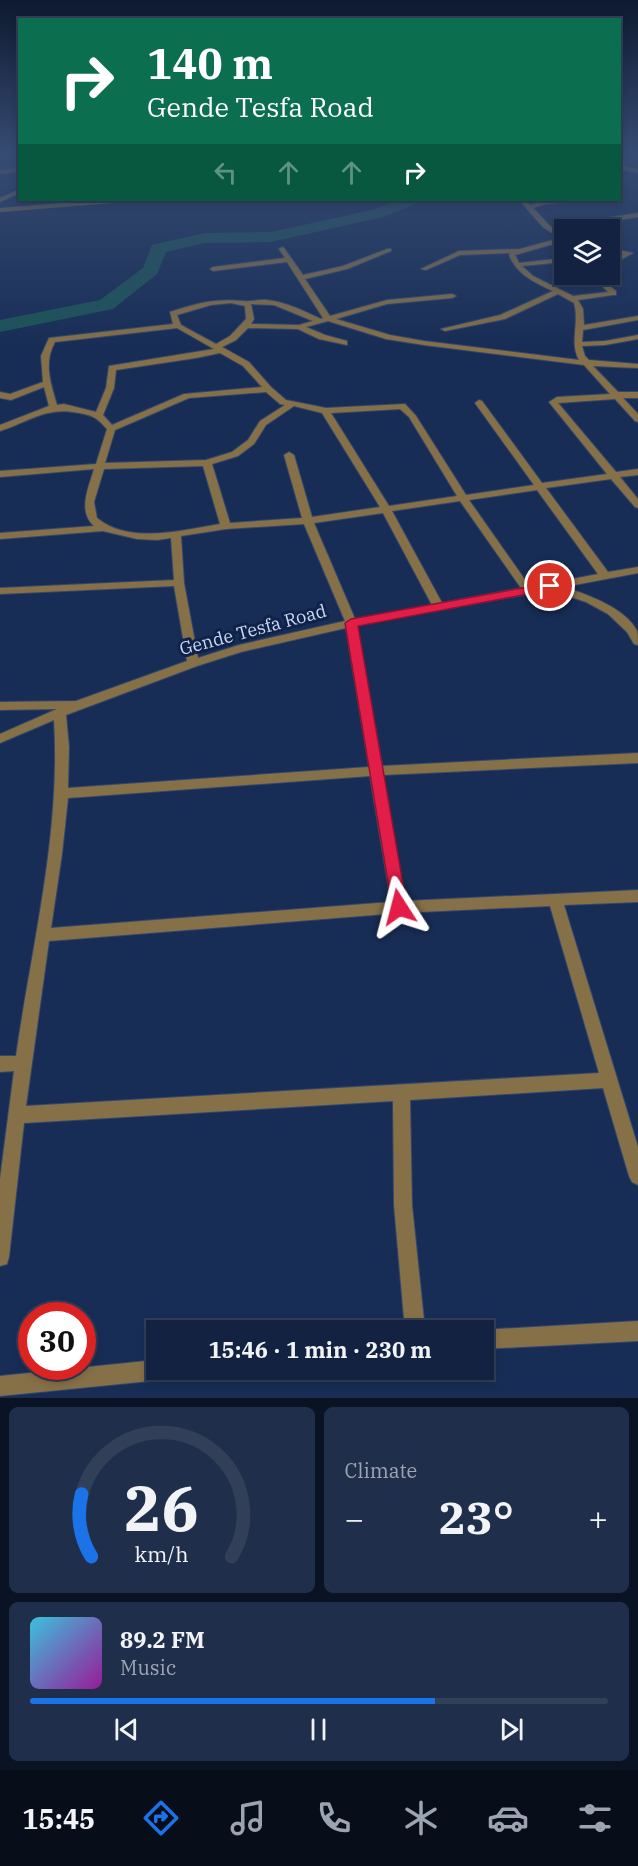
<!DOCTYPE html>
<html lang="en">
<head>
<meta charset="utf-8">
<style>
  :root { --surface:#122240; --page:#1f2f4b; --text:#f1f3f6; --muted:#9ca4b1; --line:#313f59; --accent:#1a73e8 }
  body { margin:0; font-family:"IBM Plex Serif",serif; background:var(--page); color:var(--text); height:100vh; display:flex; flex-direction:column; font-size:22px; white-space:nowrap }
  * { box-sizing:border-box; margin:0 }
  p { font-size:20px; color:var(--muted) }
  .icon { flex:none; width:33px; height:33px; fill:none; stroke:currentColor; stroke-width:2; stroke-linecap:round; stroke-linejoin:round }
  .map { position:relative; height:1398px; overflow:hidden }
  .panel { display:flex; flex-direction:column; gap:9px; padding:9px; background:#0a1323; flex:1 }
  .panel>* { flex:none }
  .hud { position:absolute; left:18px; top:18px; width:603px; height:183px; border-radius:0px; box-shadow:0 3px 9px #0003,0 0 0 2px var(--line); background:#0b6e4f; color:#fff; overflow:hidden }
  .buttons { position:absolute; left:554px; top:219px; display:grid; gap:12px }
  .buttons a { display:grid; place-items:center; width:66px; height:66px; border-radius:0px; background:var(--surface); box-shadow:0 3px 9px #0003,0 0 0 2px var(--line); font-size:30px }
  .speed { position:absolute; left:18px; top:1302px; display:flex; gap:12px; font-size:30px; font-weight:700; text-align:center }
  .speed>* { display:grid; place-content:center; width:78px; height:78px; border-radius:50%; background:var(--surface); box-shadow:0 3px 9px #0003,0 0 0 2px var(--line); line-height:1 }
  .speed .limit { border:9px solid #d22; background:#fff; color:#111 }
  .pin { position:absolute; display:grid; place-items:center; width:51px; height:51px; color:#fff; margin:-26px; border:3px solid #fff; border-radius:50%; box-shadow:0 2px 6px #0007 }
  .me { position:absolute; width:66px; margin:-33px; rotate:351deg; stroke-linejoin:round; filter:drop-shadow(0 0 4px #0008) }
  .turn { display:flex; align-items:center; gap:21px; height:126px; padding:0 30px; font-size:27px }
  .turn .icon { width:78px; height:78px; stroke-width:2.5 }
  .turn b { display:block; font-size:42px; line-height:51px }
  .lanes { display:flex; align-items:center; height:57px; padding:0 30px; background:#0003; justify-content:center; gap:30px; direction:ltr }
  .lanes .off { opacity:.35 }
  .big { font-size:45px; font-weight:800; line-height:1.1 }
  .panel .card { flex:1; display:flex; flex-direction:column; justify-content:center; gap:9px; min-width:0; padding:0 21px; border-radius:9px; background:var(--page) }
  .panel .dial { align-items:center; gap:0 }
  .dial svg { height:156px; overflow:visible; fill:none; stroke:var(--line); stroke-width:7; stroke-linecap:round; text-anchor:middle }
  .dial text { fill:var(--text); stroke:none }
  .song { display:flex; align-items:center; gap:18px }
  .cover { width:72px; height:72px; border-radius:9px; background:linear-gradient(135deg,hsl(190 70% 55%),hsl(300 70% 35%)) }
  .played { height:6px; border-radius:3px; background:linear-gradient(90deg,var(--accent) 70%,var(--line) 70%) }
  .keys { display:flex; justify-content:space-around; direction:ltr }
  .heat { display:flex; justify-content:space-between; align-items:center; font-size:33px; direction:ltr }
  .panel .tiles { flex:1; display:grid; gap:9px; grid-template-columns:1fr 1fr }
  .card:last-child { grid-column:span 2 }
  .trip { position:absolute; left:146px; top:1320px; width:348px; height:60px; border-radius:0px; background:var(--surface); box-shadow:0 3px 9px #0003,0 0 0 2px var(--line); font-weight:800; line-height:60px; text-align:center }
  .dock { display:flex; height:96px; justify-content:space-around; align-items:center; background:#070e1a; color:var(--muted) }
  .dock .icon { width:42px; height:42px }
  .dock .active { color:var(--accent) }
  .dock b { font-size:27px; color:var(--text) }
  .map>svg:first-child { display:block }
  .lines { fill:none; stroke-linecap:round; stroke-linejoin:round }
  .river { fill:#1c5357; fill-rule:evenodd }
  .service-casing { stroke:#34486e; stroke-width:4.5 }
  .minor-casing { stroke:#34486e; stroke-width:2 }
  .service { stroke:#867047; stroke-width:4 }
  .minor { fill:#867047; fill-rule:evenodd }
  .route { fill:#e11d48; stroke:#92132f; stroke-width:1.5 }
  .labels { text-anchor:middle; stroke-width:6; stroke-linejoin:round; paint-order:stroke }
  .street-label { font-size:18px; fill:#cad8f2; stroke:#0f234a }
</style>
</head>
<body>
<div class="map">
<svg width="638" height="1398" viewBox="0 0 638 1398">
  <rect width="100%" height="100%" fill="#182d55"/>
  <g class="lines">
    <path class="river" d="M399,200H420L418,203L383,217L271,242L205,243L166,252L157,274L113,309L0,332V320L100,300L143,268L152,245L205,233L271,232L372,210Z"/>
    <g class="service-casing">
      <path id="service" d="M0,172L20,170
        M0,200L20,191
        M0,210L125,200"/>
    </g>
    <g class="minor-casing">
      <path id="minor" d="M620,165L638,169V173L620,169Z
        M519,200H525L530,205L545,200H574L571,202L546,204L533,208L551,227L638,213V217L555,230L558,233L555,235L543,227Z
        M564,237V241L515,255L519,263L564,258V262L522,266L533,276L573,296L608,292L596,280L600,278L616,291V295H613L578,300L583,309L584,325L638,316V320L583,330L582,342L605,341L638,335V339L605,345L582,346L585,356L589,360L638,364V368L593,366L618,392H638V398H623L638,414V422L635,421L615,399L558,403L616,472L638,469V475L620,477L638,499V508L635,507L611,479L546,488L608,572L638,567V573L564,587C586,594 626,608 637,631C638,635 638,640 638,645L634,644L627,632L608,614L586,602L550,590L357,625L382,766L638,753V763L383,775L405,901L638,890V902L564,905L638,1147V1185L632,1182L629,1176L603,1088L410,1100L412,1205L425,1330H405L394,1205L393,1101L24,1123L9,1257L7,1264L0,1266V1179L14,1071L0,1072V1056H16C32,944 61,834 54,720L0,743V734L57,709L0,710V702L76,701L187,661L174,586L0,594V588L174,580L171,538L157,540L137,539L103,531L0,539V533L94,526C77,511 89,487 94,469L0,477V471L96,464L107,429C96,417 94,416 79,413C46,406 29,422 0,431V425L49,406L44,387L11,400L0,398V392L10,394L43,382L41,356L49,338L173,324L170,312C197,303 216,298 244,301C251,302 259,299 267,300C286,302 304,311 321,319L323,318L287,262L213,271L210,269L213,267L285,258L279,249L282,247L284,248L303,275L343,266L387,249H391V251L347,269L305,279L330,316L387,300L452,294L456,296L452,298L387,304L336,319L390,335L424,341L579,360C569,343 580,322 574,303L558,294L505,319L445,331L441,329L500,315L553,291C533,282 517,274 509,255L510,253L460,255L426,270L421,269L459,251L520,249ZM231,303L245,306L246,319L230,336L216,344L181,325L177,315L211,305ZM251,304L274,305L313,321L299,325L251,324L254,319ZM328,321L386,339L424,345L584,365L610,394L557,397L549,402L607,474L542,483L482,401L479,400L475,403L534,485L466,495L416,416L405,404L326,408L286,400L271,387L249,362L222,347L236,340L248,328L298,329L319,339L347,345V341L325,335L306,327ZM177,328L214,349L109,366L106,388L96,412L64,404L57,405C51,384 43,363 55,342ZM220,353L243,366L262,387L184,394L112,425L103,415L114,388L116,370L196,358ZM266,392L280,404L285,405L260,421L248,440L232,452L206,460L105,463L115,430L189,398ZM294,406L322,413L380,507L312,517L294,455L289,452L284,455L302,518L230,523L212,464L238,456L254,444L266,425ZM400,409L409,417L457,496L389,506L331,413ZM203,466L220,524C182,530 130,545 97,518L94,502L104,469ZM537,490L598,574L530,587L469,500ZM460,501L521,588L442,603L392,511ZM383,513L432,605L355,619L314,523ZM304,524L345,621L239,645L198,658L184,583L181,536L226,529ZM346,628L369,767L68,788L69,747L66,715L197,666L241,652ZM370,776L391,902L51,928L62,854L68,798ZM550,906L599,1073L26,1106L49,941L399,913Z
        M609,248L633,253L622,259H609V255L623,254L609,252Z
        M638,1321V1341L483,1349V1330H480Z
        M156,1360V1370H170L167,1377L160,1380L0,1396V1376Z"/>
    </g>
    <use href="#service" class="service"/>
    <use href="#minor" class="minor"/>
  </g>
  <linearGradient id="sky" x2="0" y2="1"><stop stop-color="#0d192f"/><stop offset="0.44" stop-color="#374c73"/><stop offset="1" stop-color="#374c73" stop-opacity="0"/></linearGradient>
  <rect width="638" height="348" fill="url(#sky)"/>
  <path class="route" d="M550,583L556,586L554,589L358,626L407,907L405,912L399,914L393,912L345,623L351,619Z"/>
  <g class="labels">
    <g class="street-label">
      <text transform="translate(253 630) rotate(-15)" y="6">Gende Tesfa Road</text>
    </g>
  </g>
</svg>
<div class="buttons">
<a><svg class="icon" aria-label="layers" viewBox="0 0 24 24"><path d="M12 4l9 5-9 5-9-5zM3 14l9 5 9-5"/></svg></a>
</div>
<div class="speed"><div class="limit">30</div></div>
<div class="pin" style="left:550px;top:586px;background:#d93025"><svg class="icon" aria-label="arrive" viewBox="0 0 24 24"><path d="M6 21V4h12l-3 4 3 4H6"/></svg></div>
<svg class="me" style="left:399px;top:907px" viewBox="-20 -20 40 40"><path d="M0-17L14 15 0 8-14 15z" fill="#e11d48" stroke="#fff" stroke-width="4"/></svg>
<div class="trip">15:46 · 1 min · 230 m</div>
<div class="hud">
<div class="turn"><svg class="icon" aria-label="right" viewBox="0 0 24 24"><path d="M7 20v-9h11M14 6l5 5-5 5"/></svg><div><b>140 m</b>Gende Tesfa Road</div></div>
<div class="lanes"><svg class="icon off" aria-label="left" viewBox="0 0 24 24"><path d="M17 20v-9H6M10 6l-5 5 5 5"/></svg><svg class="icon off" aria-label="ahead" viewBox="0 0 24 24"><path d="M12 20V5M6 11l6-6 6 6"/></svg><svg class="icon off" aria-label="ahead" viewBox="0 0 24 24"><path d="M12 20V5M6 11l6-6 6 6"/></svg><svg class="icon" aria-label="right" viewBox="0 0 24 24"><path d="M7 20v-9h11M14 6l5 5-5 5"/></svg></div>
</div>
</div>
<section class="panel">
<div class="tiles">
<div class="card dial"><svg viewBox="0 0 100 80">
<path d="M14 69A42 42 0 1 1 86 69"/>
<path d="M14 69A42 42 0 0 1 9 37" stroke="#1a73e8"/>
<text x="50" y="56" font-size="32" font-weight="700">26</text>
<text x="50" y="72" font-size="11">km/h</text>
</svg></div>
<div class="card"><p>Climate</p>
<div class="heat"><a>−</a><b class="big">23°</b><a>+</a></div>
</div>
<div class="card">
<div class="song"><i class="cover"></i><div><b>89.2 FM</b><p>Music</p></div></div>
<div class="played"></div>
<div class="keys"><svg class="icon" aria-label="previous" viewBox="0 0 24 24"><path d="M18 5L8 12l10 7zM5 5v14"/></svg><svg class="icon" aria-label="pause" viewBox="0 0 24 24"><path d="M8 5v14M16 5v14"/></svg><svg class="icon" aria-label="next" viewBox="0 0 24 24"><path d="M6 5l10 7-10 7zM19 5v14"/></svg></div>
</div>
</div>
</section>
<nav class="dock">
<b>15:45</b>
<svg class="icon active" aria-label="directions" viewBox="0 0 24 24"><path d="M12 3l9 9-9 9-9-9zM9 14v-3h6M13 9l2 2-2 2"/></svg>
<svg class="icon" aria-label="music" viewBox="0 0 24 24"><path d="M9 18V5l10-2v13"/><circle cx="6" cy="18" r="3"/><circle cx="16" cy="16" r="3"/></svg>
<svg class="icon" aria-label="phone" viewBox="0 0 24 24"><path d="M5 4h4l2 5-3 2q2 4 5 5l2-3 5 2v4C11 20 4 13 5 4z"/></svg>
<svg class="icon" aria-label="climate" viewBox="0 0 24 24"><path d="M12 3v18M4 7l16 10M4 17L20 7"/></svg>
<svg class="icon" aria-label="car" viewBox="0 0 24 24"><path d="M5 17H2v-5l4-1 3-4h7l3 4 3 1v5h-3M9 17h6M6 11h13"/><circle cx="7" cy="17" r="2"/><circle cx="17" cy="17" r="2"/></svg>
<svg class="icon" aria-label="filters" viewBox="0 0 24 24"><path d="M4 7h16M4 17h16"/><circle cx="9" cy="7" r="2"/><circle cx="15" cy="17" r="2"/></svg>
</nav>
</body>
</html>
